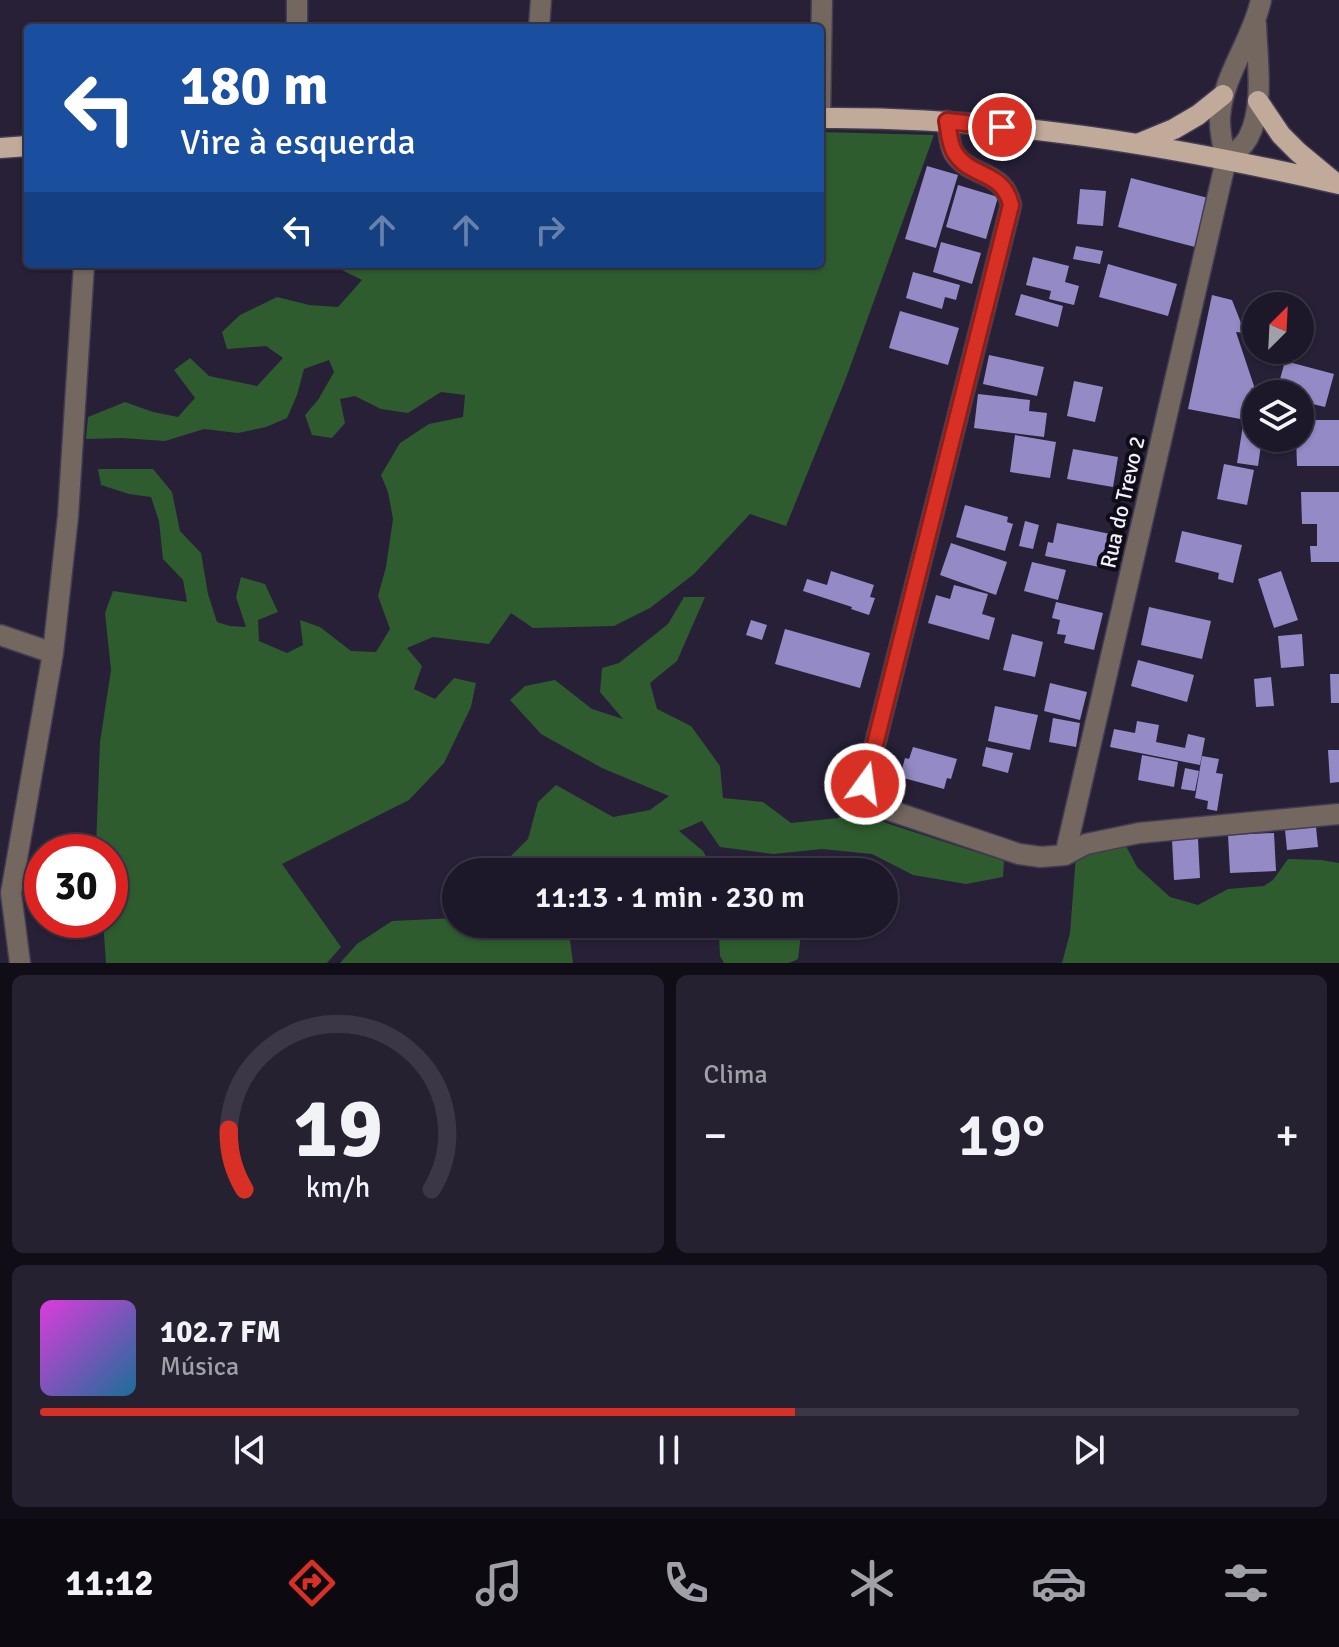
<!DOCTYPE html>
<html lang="pt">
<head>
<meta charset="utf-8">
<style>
  :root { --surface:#1d1829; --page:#252131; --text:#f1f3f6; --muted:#a0a0a8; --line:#3b3746; --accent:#d93025 }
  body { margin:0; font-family:Signika,sans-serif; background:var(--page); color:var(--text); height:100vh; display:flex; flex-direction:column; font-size:30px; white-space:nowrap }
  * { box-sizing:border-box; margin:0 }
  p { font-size:26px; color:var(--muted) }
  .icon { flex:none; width:44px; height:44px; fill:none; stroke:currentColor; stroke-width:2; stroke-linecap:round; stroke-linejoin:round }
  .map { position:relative; height:963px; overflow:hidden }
  .details { display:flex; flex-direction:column; gap:12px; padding:12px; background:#100d17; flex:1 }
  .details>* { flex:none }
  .hud { position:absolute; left:24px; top:24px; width:800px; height:244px; border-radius:8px; box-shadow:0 2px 6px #0004,0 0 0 2px var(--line); background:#1a4fa0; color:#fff; overflow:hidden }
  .needle { width:52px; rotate:24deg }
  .tools { position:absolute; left:1242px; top:292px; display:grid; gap:16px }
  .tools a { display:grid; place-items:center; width:72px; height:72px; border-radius:50%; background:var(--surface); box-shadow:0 2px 6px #0004,0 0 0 2px var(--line); font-size:40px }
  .speed { position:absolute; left:24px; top:834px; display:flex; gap:16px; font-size:40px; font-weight:700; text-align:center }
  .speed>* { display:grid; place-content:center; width:104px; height:104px; border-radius:50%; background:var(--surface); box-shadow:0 2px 6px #0004,0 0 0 2px var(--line); line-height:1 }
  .speed .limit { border:12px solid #d22; background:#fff; color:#111 }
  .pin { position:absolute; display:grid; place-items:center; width:68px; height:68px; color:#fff; margin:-34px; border:4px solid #fff; border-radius:50%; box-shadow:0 2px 8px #0007 }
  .me { position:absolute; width:88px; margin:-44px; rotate:14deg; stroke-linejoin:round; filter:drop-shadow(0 0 6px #0008) }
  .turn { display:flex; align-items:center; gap:28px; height:168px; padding:0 24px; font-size:36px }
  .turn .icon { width:104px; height:104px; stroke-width:2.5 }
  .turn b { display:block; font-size:56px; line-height:68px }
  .lanes { display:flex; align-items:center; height:76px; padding:0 24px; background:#0003; justify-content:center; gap:40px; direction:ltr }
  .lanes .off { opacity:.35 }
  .big { font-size:60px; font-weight:600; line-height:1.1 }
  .details .card { flex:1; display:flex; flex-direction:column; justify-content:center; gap:12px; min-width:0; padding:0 28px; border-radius:12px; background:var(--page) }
  .details .dial { align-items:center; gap:0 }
  .dial svg { height:208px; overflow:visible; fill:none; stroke:var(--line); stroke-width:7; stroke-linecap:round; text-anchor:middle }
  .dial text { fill:var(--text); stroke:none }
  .song { display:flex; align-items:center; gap:24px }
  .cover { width:96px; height:96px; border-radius:12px; background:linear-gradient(135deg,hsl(300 70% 55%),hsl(200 70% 35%)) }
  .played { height:8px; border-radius:4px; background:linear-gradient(90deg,var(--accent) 60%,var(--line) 60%) }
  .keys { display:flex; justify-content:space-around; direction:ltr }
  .heat { display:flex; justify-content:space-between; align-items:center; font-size:44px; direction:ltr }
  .details .tiles { flex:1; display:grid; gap:12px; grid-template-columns:1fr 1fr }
  .card:last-child { grid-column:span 2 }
  .trip { position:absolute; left:442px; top:858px; width:456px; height:80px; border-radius:40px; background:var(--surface); box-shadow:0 2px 6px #0004,0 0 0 2px var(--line); font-weight:600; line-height:80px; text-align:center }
  .tab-bar { display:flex; height:128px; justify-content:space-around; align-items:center; background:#0c0a10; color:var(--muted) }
  .tab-bar .icon { width:56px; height:56px }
  .tab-bar .active { color:var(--accent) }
  .tab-bar b { font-size:36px; color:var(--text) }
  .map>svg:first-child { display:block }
  .forest { fill:#2e5c2f }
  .building { fill:#948bc6 }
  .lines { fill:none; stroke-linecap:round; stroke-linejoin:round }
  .minor-casing { stroke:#433d53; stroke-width:23 }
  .major-casing { stroke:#433d53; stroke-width:23 }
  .minor { stroke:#73675f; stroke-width:20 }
  .major { stroke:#c2aa9a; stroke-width:20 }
  .route-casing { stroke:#8d1f18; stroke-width:20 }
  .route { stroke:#d93025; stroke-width:14 }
  .labels { text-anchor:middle; stroke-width:8; stroke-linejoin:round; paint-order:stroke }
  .street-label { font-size:22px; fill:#f2effe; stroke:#0f0c16 }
</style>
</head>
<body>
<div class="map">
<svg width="1339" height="963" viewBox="0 0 1339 963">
  <rect width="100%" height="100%" fill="#272037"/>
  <path class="forest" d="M820,132L934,135L846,378L786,526L750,514L694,574L650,608L614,626L533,628L511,613L489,644L433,637L407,648L422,666L414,689L435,699L454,678L476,683L471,707L444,763L409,800L282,864L341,947L327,963H106L103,920H110V852H96V847L100,742L111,670L105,613L113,591L187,602L183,580L163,559L159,521L151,497L129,494L101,485L98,469H153L172,492L180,531L201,553L208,594L217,622L230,626L246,627L236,597L241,577L265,584L278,612L258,620L259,641L287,653L303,645L300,620L320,627L351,651L376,652L390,629L378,596L386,567L393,519L388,492L381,475L400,443L429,424L463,417L465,395L441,392L408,413L381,409L355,396L340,399L345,423L332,438L312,435L305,415L318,400L334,372L329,360L304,369L297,395L287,418L266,427L238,433L204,429L165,441L122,438L86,439L88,417L125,402L153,412L178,417L195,398L174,370L190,358L209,376L257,386L283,358L266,346L227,349L222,332L240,315L277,297L309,305L338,307L362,280L330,264H820Z
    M684,597H705L677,661L650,683L657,709L691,726L720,766L723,798L763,802L791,823L838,818L853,807L886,823L1004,861L1003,877L966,884L913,875L872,854L822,849L773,854L720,847L702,821L679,831L703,851L714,872H515L505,862L528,839L538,802L556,785L613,817L650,810L669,796L602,768L541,734L510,700L525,686L555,680L592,709L623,719L600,692L602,668L619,663L668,624Z
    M1126,846L1137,867L1170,897L1198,905L1228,889L1264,886L1273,880L1288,859L1321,860L1339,863V963H1062L1070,933L1076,855Z
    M456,918V924H568L573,963H340L357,944L392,921Z
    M672,924H748L751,928L801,934L798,959L789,963H724L720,956L719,933L688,934Z"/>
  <path class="building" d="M927,166L958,175L936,248L905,239Z
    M1131,178L1208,198L1195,247L1118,227Z
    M958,185L998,197L986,239L946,227Z
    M1080,189L1106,191L1103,226L1077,224Z
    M941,242L981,253L972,284L933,272Z
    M1076,246L1103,251L1100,264L1073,259Z
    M1033,257L1069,266L1065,282L1079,286L1074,305L1049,299L1051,291L1026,285Z
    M1108,264L1177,284L1168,316L1099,297Z
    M913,272L960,285L956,300L945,297L942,309L906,298Z
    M1021,294L1063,306L1058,327L1015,315Z
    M1212,295L1232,300L1245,333L1236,332L1255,389L1251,388L1256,402V422L1188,409Z
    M900,311L959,328L948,365L889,348Z
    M989,355L1044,367L1037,396L983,384Z
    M1285,361L1334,374L1325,407L1300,401V394H1276Z
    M1074,381L1103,387L1095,422L1067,416Z
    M978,394L1030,400L1029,411L1047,413L1044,437L974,428Z
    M1300,420H1339V466H1297L1296,438H1300Z
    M1243,425L1256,427V438H1262L1258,466L1237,463Z
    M1015,435L1056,442L1050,478L1010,472Z
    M1073,449L1118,457L1113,487L1067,479Z
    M1224,464L1254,470L1247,505L1217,499Z
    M1301,492H1339V562H1311L1310,546H1317V524H1302Z
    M965,505L1008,517L1007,522L1013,524L1005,551L956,537Z
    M1025,521L1039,525L1033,549L1019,546Z
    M1057,523L1115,535L1109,569L1045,556L1048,542L1053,543Z
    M1182,531L1242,545L1233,583L1218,579L1219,573L1175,562Z
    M951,543L1007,562L996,595L940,575Z
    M1032,562L1066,570L1058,600L1024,591Z
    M831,571L874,585L870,597L875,598L869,615L851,609L852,607L803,591L807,579L827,585Z
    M1281,571L1298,620L1274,628L1258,579Z
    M954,585L988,594L982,614L995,618L989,640L928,623L936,595L950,599Z
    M1056,602L1103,613L1094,650L1064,643L1066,635L1057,634L1060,620L1052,618Z
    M1149,607L1211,621L1202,659L1141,645Z
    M751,620L767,625L762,640L746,635Z
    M785,629L870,653L860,688L775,664Z
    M1012,634L1043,642L1035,677L1003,670Z
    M1302,634L1304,666L1281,668L1278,636Z
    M1138,660L1194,675L1187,702L1131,686Z
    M1330,674H1339V703H1331Z
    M1271,677L1274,706L1256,707L1254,679Z
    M1050,683L1087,692L1080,720L1044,711Z
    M995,706L1038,715L1030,750L988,741Z
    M1053,718L1080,723L1076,747L1049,742Z
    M1137,721L1159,725L1156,742L1185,748L1188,734L1205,738L1200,765L1110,747L1114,729L1135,733Z
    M913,747L957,759L951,779L947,778L944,789L900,777L905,758L909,759Z
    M986,747L1013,753L1008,773L982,766Z
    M1328,750H1339V782L1330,783Z
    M1142,755L1178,762L1174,787L1138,780Z
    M1202,756L1219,759L1216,773L1223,774L1217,811L1207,809L1208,801L1195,798Z
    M1185,768L1199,771L1195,791L1181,789Z
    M1316,827L1318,847L1287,850L1285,830Z
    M1274,833L1276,871L1230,873L1228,835Z
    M1198,839L1200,878L1174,880L1172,840Z"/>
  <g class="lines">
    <g class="minor-casing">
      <path id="minor" d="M297,28V0
        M539,28L541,0
        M820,118L822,0
        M947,121C949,131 949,145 954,153C970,178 1003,169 1011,205L865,784V792L877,806L1019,854L1041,857L1065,855L1086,844L1139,833L1339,814
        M1226,160C1235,153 1243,147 1248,138C1265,107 1257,58 1256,24
        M0,635L53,653
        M1065,855L1226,160C1223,147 1219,131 1220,117C1223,75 1252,41 1261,0
        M20,963L11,893L53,653L68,516L84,264"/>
    </g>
    <g class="major-casing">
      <path id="major" d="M1258,101L1281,135L1298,152L1333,181
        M820,118C995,116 1169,145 1339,184
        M1140,143L1174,129L1198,115L1223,95
        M0,148L28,146"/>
    </g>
    <use href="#minor" class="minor"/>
    <use href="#major" class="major"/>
  </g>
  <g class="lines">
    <g class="route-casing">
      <path id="route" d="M865,784L1011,205C1003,170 970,178 955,153C949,144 949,131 947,121L1002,127"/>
    </g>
    <use href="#route" class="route"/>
  </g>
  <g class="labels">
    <g class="street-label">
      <text transform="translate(1122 502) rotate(-77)" y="8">Rua do Trevo 2</text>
    </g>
  </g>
</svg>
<div class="tools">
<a><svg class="needle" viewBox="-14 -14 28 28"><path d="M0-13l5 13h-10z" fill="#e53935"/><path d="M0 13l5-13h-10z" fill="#a0a0a8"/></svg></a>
<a><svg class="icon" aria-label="layers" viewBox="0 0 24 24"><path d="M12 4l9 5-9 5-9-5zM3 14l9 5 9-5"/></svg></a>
</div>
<div class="speed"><div class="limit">30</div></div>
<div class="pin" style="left:1002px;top:127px;background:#d93025"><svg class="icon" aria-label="arrive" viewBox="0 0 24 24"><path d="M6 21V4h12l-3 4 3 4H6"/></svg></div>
<svg class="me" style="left:865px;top:784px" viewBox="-20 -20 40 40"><circle r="17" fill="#d93025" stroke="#fff" stroke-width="3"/><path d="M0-11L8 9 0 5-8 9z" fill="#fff"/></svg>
<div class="trip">11:13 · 1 min · 230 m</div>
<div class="hud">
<div class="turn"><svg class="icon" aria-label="left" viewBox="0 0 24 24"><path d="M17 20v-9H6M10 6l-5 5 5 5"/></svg><div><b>180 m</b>Vire à esquerda</div></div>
<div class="lanes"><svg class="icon" aria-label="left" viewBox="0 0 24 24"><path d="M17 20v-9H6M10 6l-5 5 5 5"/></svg><svg class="icon off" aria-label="ahead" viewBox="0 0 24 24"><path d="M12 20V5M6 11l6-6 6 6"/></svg><svg class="icon off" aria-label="ahead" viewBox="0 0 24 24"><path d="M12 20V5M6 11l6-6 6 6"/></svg><svg class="icon off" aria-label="right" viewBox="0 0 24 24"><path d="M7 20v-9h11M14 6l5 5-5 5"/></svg></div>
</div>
</div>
<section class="details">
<div class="tiles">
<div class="card dial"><svg viewBox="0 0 100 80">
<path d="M14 69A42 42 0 1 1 86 69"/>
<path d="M14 69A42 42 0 0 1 8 46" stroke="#d93025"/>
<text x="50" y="56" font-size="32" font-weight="700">19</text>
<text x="50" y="72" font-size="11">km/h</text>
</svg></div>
<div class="card"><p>Clima</p>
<div class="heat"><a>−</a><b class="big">19°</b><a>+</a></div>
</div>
<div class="card">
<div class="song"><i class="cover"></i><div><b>102.7 FM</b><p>Música</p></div></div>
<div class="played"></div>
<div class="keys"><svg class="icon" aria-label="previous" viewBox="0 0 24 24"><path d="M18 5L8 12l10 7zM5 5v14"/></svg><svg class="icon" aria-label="pause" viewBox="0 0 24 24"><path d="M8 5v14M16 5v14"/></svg><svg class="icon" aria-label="next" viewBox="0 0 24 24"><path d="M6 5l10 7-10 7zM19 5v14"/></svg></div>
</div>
</div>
</section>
<nav class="tab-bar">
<b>11:12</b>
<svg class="icon active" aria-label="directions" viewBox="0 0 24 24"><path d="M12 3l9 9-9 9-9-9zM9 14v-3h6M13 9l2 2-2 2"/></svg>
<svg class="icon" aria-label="music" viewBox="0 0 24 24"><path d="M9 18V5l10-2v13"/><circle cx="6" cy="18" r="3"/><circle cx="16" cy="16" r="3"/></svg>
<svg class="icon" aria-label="phone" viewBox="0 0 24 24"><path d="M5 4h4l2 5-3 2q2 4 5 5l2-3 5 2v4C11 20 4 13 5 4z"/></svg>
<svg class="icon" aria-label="climate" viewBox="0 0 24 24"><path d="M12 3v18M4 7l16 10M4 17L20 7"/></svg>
<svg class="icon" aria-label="car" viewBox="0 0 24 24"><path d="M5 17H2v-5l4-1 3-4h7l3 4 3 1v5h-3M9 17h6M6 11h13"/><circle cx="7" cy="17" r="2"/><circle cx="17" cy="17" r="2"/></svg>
<svg class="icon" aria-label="filters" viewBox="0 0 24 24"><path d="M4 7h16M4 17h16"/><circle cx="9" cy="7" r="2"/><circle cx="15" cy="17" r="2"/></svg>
</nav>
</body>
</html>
